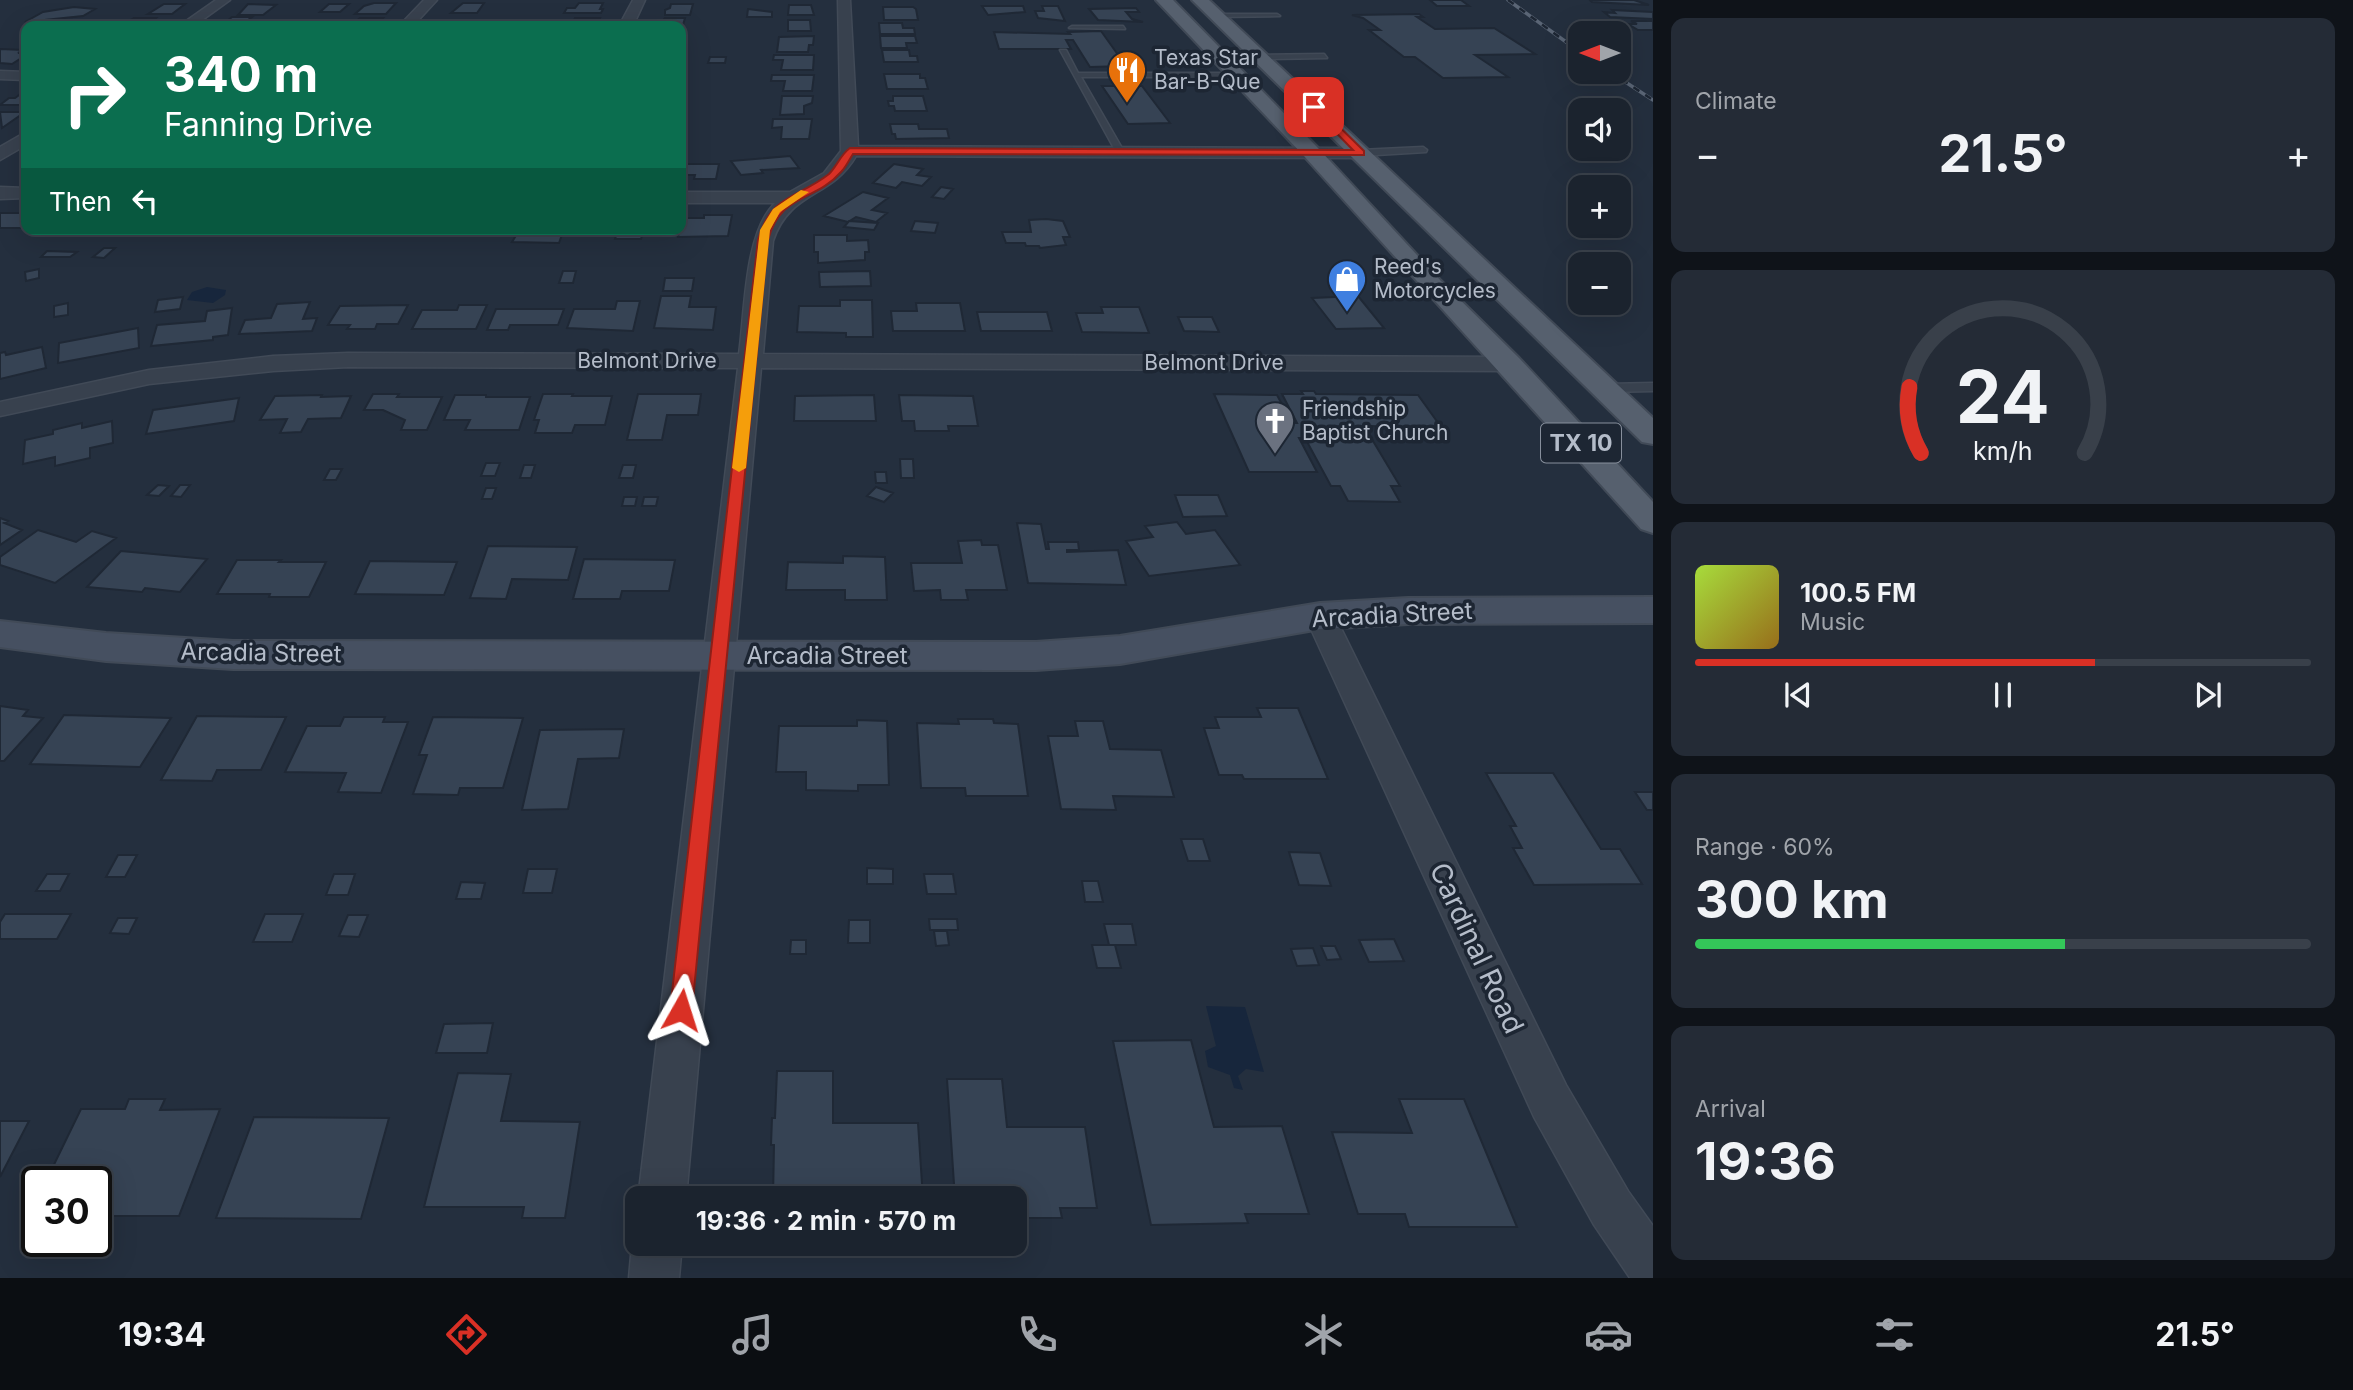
<!DOCTYPE html>
<html lang="en">
<head>
<meta charset="utf-8">
<style>
  :root { --surface:#1b232e; --page:#242b36; --text:#f1f3f6; --muted:#a0a4aa; --line:#39404a; --accent:#d93025 }
  body { margin:0; font-family:Inter,sans-serif; background:var(--page); color:var(--text); height:100vh; display:flex; flex-direction:column; font-size:26px; white-space:nowrap }
  * { box-sizing:border-box; margin:0 }
  p { font-size:23px; color:var(--muted) }
  .icon { flex:none; width:38px; height:38px; fill:none; stroke:currentColor; stroke-width:2; stroke-linecap:round; stroke-linejoin:round }
  .map { position:relative; flex:1; overflow:hidden }
  .panel { display:flex; flex-direction:column; gap:18px; padding:18px; background:#0f1319; width:700px }
  .panel>* { flex:none }
  .banner { position:absolute; left:21px; top:21px; width:665px; height:214px; border-radius:14px; box-shadow:0 7px 28px #0002,0 0 0 2px var(--line); background:#0b6e4f; color:#fff; overflow:hidden }
  .needle { width:46px; rotate:270deg }
  .tools { position:absolute; left:1568px; top:21px; display:grid; gap:14px }
  .tools a { display:grid; place-items:center; width:63px; height:63px; border-radius:14px; background:var(--surface); box-shadow:0 7px 28px #0002,0 0 0 2px var(--line); font-size:35px }
  .speed { position:absolute; left:21px; top:1166px; display:flex; gap:14px; font-size:35px; font-weight:700; text-align:center }
  .speed>* { display:grid; place-content:center; width:91px; height:91px; border-radius:50%; background:var(--surface); box-shadow:0 7px 28px #0002,0 0 0 2px var(--line); line-height:1 }
  .speed .limit { border:4px solid #111; border-radius:10px; background:#fff; color:#111 }
  .pin { position:absolute; display:grid; place-items:center; width:60px; height:60px; color:#fff; margin:-30px; border-radius:14px; box-shadow:0 4px 10px #0006 }
  .me { position:absolute; width:77px; margin:-38px; rotate:6deg; stroke-linejoin:round; filter:drop-shadow(0 0 5px #0008) }
  .turn { display:flex; align-items:center; gap:24px; height:147px; padding:0 28px; font-size:32px }
  .turn .icon { width:91px; height:91px; stroke-width:2.5 }
  .turn b { display:block; font-size:49px; line-height:60px }
  .then { display:flex; align-items:center; height:66px; padding:0 28px; background:#0003; gap:14px; font-size:26px }
  .big { font-size:52px; font-weight:700; line-height:1.1 }
  .panel .tile { flex:1; display:flex; flex-direction:column; justify-content:center; gap:10px; min-width:0; padding:0 24px; border-radius:14px; background:var(--page) }
  .panel .dial { align-items:center; gap:0 }
  .dial svg { height:182px; overflow:visible; fill:none; stroke:var(--line); stroke-width:7; stroke-linecap:round; text-anchor:middle }
  .dial text { fill:var(--text); stroke:none }
  .song { display:flex; align-items:center; gap:21px }
  .cover { width:84px; height:84px; border-radius:10px; background:linear-gradient(135deg,hsl(80 70% 55%),hsl(40 70% 35%)) }
  .played { height:7px; border-radius:4px; background:linear-gradient(90deg,var(--accent) 65%,var(--line) 65%) }
  .keys { display:flex; justify-content:space-around; direction:ltr }
  .heat { display:flex; justify-content:space-between; align-items:center; font-size:38px; direction:ltr }
  .charge { height:10px; border-radius:5px; background:linear-gradient(90deg,#34c759 60%,var(--line) 0) }
  .trip { position:absolute; left:625px; top:1186px; width:402px; height:70px; border-radius:14px; background:var(--surface); box-shadow:0 7px 28px #0002,0 0 0 2px var(--line); font-weight:700; line-height:70px; text-align:center }
  .tab-bar { display:flex; height:112px; justify-content:space-around; align-items:center; background:#0b0e12; color:var(--muted) }
  .tab-bar .icon { width:49px; height:49px }
  .tab-bar .selected { color:var(--accent) }
  .tab-bar b { font-size:32px; color:var(--text) }
  main { display:flex; flex:1; min-height:0 }
  .map>svg:first-child { display:block }
  .water { fill:#17263c }
  .building { fill:#364354; stroke:#1f2835; stroke-width:2 }
  .lines { fill:none; stroke-linecap:round; stroke-linejoin:round }
  .lane-casing { stroke:#414a57; stroke-width:3 }
  .street-casing { stroke:#414a57; stroke-width:3 }
  .secondary-casing { stroke:#414a57; stroke-width:4 }
  .primary-casing { stroke:#414a57; stroke-width:4 }
  .lane { fill:#38414e; fill-rule:evenodd }
  .street { fill:#38414e; fill-rule:evenodd }
  .secondary { fill:#465061; fill-rule:evenodd }
  .primary { fill:#56606e; fill-rule:evenodd }
  .rail-casing { stroke:#5a6575; stroke-width:3.5 }
  .rail { stroke:#1d2633; stroke-width:2.5; stroke-dasharray:7; stroke-linecap:butt }
  .route { fill:#d93025; stroke:#8d1f18; stroke-width:2 }
  .slow { fill:#f59e0b }
  .labels { text-anchor:middle; stroke-width:7; stroke-linejoin:round; paint-order:stroke }
  .far-poi-label { font-size:21px; fill:#b4bcc9; stroke:#1d2633; text-anchor:start }
  .far-street-label { font-size:21px; fill:#b4bcc9; stroke:#1d2633 }
  .shield { fill:#1d2633; stroke:#878f9c; stroke-width:2 }
  .shield-label { font-size:23px; font-weight:bold; fill:#b4bcc9 }
  .street-label { font-size:24px; fill:#b4bcc9; stroke:#1d2633 }
  .near-street-label { font-size:28px; fill:#b4bcc9; stroke:#1d2633 }
</style>
</head>
<body>
<main>
<div class="map">
<svg width="1653" height="1278" viewBox="0 0 1653 1278">
  <rect width="100%" height="100%" fill="#242f3e"/>
  <path class="water" d="M207,287L226,290L225,295L213,303L187,300L192,292Z
    M1206,1006L1245,1007L1264,1072L1246,1069L1238,1076L1243,1090L1234,1088L1230,1075L1208,1067L1205,1051L1216,1046Z"/>
  <path class="building" d="M1430,0H1461L1469,6H1437Z
    M1590,0H1634L1649,5L1592,2Z
    M374,3H396L386,14H355L364,6Z
    M463,3H484L477,13H451Z
    M579,3H603L600,9H603L601,13H564L567,8H575Z
    M164,4H185L172,14H148Z
    M248,4L276,5L263,15H238Z
    M329,4H349L340,12H320Z
    M671,4H693L690,15H665V10L670,8Z
    M789,5H811L814,15H788Z
    M982,6H1023L1025,12L988,15Z
    M1042,6H1058L1065,21L1038,18L1035,11H1044Z
    M74,7L95,9L83,16L25,22L43,12Z
    M883,7H913L916,9L918,20H884Z
    M1136,8L1139,12H1126L1132,19L1143,22L1098,20L1089,9Z
    M748,9L772,12V17H747Z
    M1612,10L1653,12V19L1610,17L1604,12L1615,13Z
    M1419,14L1423,17H1417L1435,29L1494,28L1535,54L1475,55L1508,77L1443,78L1415,57H1404L1369,30H1380L1363,18L1352,15Z
    M232,17H252L240,26H221Z
    M134,18H156L147,26H111L124,24Z
    M360,18H383L376,25L350,26Z
    M575,18H600L596,26H562L572,24Z
    M665,18H685L681,32V26H658Z
    M788,20H810L811,31H788Z
    M445,21H473L470,25H476L439,26Z
    M1631,21H1653V30H1638L1628,24H1637Z
    M879,23H902L903,28H914L915,34H880Z
    M1101,31L1126,66L1090,67L1073,40H1066L1071,49H999L994,32L1070,34L1068,32Z
    M814,36L813,45H809L808,52H777L779,37Z
    M880,36H915L917,43H906L907,48H881Z
    M0,49L24,50L18,53H26V55L12,64L0,63Z
    M882,50H909L910,56H917L918,62H884Z
    M774,55H814L813,70H781L783,60H773Z
    M710,57H726L725,63H708Z
    M884,74H920V78H925L928,89H887Z
    M772,75H814L812,91H783L785,81H771Z
    M1102,86H1142L1170,123L1128,124Z
    M26,90V105H0L9,98H15Z
    M782,96H813L812,103L804,106V114L780,115Z
    M893,96H923L927,111H895L894,106H889L888,101H893Z
    M0,112H25L2,128Z
    M773,119H812L809,139H781L782,127L772,128Z
    M890,124H918L919,129H947L949,138L896,139L895,134H892Z
    M790,156L799,168L761,170L763,173L741,175L731,161Z
    M681,164H719L716,179H694L695,175H681Z
    M894,164L923,169L917,175L931,177L922,186L902,182L896,188L873,183Z
    M941,187L953,189L944,199L932,197Z
    M863,192L888,198L872,210L887,213L876,222L856,217L848,222L824,216Z
    M0,213H26V228H0Z
    M704,215H732L728,236L678,237L679,231H664L681,229V218H704Z
    M1046,219L1063,221L1070,237H1063L1066,245L1040,248L1039,246H1026L1025,243H1006L1002,232H1031L1029,220Z
    M849,221L878,223L874,230L844,227Z
    M915,221L938,223L935,233L911,231Z
    M126,229H160L156,233L123,232Z
    M495,229L464,230L461,235H442L445,230H430Z
    M520,229H564L559,243L512,242Z
    M644,229L641,239H615L618,230H590Z
    M814,235H847V241L868,240L869,252H865V260L818,263V252H814Z
    M104,248H115L104,258L93,257Z
    M47,251L77,252L70,257H41Z
    M39,269V278L26,281L25,272Z
    M563,271H576L573,283H559Z
    M870,271L871,286L820,287L819,272Z
    M665,278H694L692,291H663Z
    M661,296H691L689,307H716L713,330L654,328Z
    M1358,296L1384,328L1336,329L1312,298Z
    M183,297L180,309L155,312L158,300Z
    M840,300H872L873,337H846V333L797,332L799,306H840Z
    M617,301H640L633,331L567,328L574,309H615Z
    M310,302L303,319L317,318L312,331L239,334L245,320L271,318L277,304Z
    M68,303V315L54,317V306Z
    M916,303H960L965,331H893L891,311H917Z
    M408,305L398,324H377L375,329H347L350,325H328L340,306Z
    M459,305H487L476,329H412L422,310H457Z
    M1101,307H1139L1149,333L1082,332L1076,313H1103Z
    M232,308L228,335L213,337V340L151,346L157,325L205,321L207,311Z
    M496,309H564L558,325H510L508,330H487Z
    M977,312H1047L1052,331H981Z
    M1178,317H1212L1219,332L1184,331Z
    M138,328L139,348L58,363L59,343Z
    M42,347L46,368L0,379V353L5,352L6,355Z
    M1301,391H1314L1316,394L1418,395L1441,427L1364,426L1400,486H1391L1400,502L1348,501L1340,486H1331L1305,438H1299L1317,472H1249L1214,394L1277,395L1292,423H1297L1282,394H1303Z
    M373,394H399L397,397H442L427,430H401L405,420L383,410H364Z
    M543,394H573L572,396H612L605,425H575L572,433H535L539,420H534Z
    M638,394H701L698,415H667L662,440H627Z
    M322,395L321,397L351,396L341,418L308,419L301,432L280,433L287,419L260,420L275,396Z
    M455,395H486V397H530L519,430H465L470,420H444Z
    M874,395L876,421H794L795,396Z
    M899,395L973,396L978,426H948L949,431H915L914,421H902Z
    M239,398L234,421L146,434L153,410Z
    M112,421L113,443L90,448V458L55,466V457L23,464L25,440L53,434V430L82,423V428Z
    M900,459H913L914,478H901Z
    M486,463H500L495,476H481Z
    M524,465H535L531,478H520Z
    M623,465H636L633,478H619Z
    M330,469H342L336,480H324Z
    M875,472H886L887,483H876Z
    M158,485L169,486L159,496L147,495Z
    M180,485H190L181,497L171,496Z
    M876,487L893,493L884,502L867,496Z
    M486,488H496L492,499H482Z
    M1175,495H1218L1227,516L1183,517Z
    M624,497H637L635,506H622Z
    M644,497H658L656,506H642Z
    M0,518L8,521L4,523L22,530L0,545Z
    M1177,522L1186,534L1215,530L1240,565L1149,576L1126,541L1153,537L1145,526Z
    M1017,523L1041,524L1046,549H1049L1048,542H1078L1079,550H1067V552L1118,550L1126,585L1028,583Z
    M38,530L76,542L92,531L116,538L55,583L0,565V557Z
    M981,540L982,545H998L1007,590H966L968,600H941L940,590L914,591L911,563H962L958,541Z
    M488,546L577,547L568,580L512,579L506,599L470,598Z
    M121,551L207,559L180,592L145,588L142,592L87,587Z
    M843,556L885,557L887,600H845V590H786L788,562L843,563Z
    M584,559L675,560L669,591H622L620,599H573Z
    M237,560H281L279,562H326L309,597H269L270,594H217Z
    M370,561L457,562L444,595L355,594Z
    M0,706L28,710L23,716L43,718L4,761H0Z
    M1257,708H1298L1328,779H1244L1242,775H1219L1204,728H1219L1215,717H1261Z
    M64,715L171,718L140,767L30,764Z
    M197,716L286,717L261,770H217L212,781L161,780Z
    M344,717H385L383,722H408L381,793L338,792L346,773L285,772L307,726H340Z
    M433,717L523,718L503,788H460L458,795L413,794L427,755H419Z
    M958,719H993L994,723L1018,724L1028,796H966L965,788H921L917,723L959,724Z
    M857,720L887,721L889,785H858V791L806,790V772H776L779,726H857Z
    M1075,721H1103L1110,749L1161,750L1174,797L1113,796L1116,810L1061,809L1048,736H1078Z
    M624,729L619,758L578,759L568,809L522,810L540,730Z
    M1486,773H1553L1601,849H1620L1642,884L1534,885L1513,848H1522L1510,826H1516Z
    M1635,792H1653V810H1647Z
    M1181,839H1203L1210,861H1188Z
    M1289,852L1320,853L1331,886L1299,885Z
    M118,855H137L125,877H106Z
    M867,868L893,869V884H867Z
    M528,869H557L552,893H523Z
    M47,874H69L60,891H36Z
    M334,874H355L348,895H326Z
    M924,874H953L956,894H927Z
    M1082,881H1098L1103,902H1085Z
    M461,882L485,883L481,899H456Z
    M5,914H71L57,939H0V922Z
    M265,914H303L292,942H253Z
    M348,915H368L359,937L339,936Z
    M118,918H137L129,934L110,933Z
    M929,919H957L958,930H930Z
    M849,920H870V943H848Z
    M1104,924H1132L1136,945H1109Z
    M934,931H947L949,945L936,946Z
    M1394,939L1404,961L1369,962L1359,940Z
    M791,940H806V954H790Z
    M1092,945H1115L1121,968H1097Z
    M1321,946H1335L1341,959L1327,960Z
    M1313,948L1319,965L1297,966L1291,949Z
    M493,1023L487,1053H436L444,1024Z
    M1191,1040L1214,1127L1282,1126L1309,1214H1245L1248,1223L1151,1225L1113,1041Z
    M777,1071H833V1123H918L923,1199H773L774,1145H771L772,1118H775Z
    M458,1073L511,1074L501,1121L580,1122L565,1218H522L524,1207H424Z
    M947,1079H1002L1007,1127H1085L1097,1208H1060L1062,1218H1015V1199H955Z
    M129,1099H165L160,1110L220,1109L179,1216H96V1181H46L81,1109H125Z
    M1399,1099H1464L1517,1227H1409L1405,1214H1358L1332,1132L1412,1133Z
    M254,1117L389,1118L361,1219L216,1218Z
    M0,1121H29L0,1177Z"/>
  <g class="lines">
    <g class="lane-casing">
      <path id="lane" d="M1218,14H1277L1280,16L1216,17Z
        M1123,26L1125,29L1069,28L1072,26Z
        M1060,50H1066L1078,73H1235L1239,75L1235,77H1081L1123,150L1119,153L1115,150Z
        M1324,54L1327,58L1262,59L1258,57L1262,55Z
        M1423,147L1427,150L1426,152L1360,156L1356,153L1360,150Z
        M1653,383V391L1606,392L1600,388L1606,384Z"/>
    </g>
    <g class="street-casing">
      <path id="street" d="M216,0H230L194,26H179Z
        M424,0H437L413,26H399Z
        M633,0H645L633,26H619Z
        M838,0H850L858,146L1360,148L1369,153L1360,158L856,156C831,199 790,190 773,241L763,354L1509,357L1517,359L1521,364L1517,369L1509,371L761,368L686,1199H638L738,368L348,367L273,371L149,384L0,416V402L149,370L273,356L348,353L739,354C745,312 744,233 775,203H681V192H790L824,173L841,151Z
        M0,71L26,72V80L0,79Z
        M26,132V145L0,160V147Z
        M0,187L26,188V198L0,199Z
        M1320,606L1331,609L1335,616L1566,1085L1628,1191L1653,1226V1278H1630L1594,1225L1534,1117L1305,616L1309,609Z
        M637,1233V1244H682L679,1278H629L632,1244Z"/>
    </g>
    <g class="secondary-casing">
      <path id="secondary" d="M1653,597V623L1408,624L1320,629L1120,664L1036,670L233,669L106,661L0,647V621L106,633L233,641L1036,642L1120,636L1320,603L1408,598Z"/>
    </g>
    <g class="primary-casing">
      <path id="primary" d="M1156,0H1173L1318,148L1441,281L1519,358L1653,502V533L1641,529L1304,156Z
        M1192,0H1209L1653,418V444L1642,442Z"/>
    </g>
    <use href="#lane" class="lane"/>
    <use href="#street" class="street"/>
    <use href="#secondary" class="secondary"/>
    <use href="#primary" class="primary"/>
    <g class="rail-casing">
      <path id="rail" d="M1508,0L1580,52
        M1610,72L1653,100"/>
    </g>
    <use href="#rail" class="rail"/>
  </g>
  <path class="route" d="M1312,105H1317L1364,151V155L853,154C849,160 846,167 841,172C815,202 780,193 768,240L692,1010L689,1017L681,1020L673,1017L670,1010L758,240C771,194 797,199 829,174C837,166 841,154 850,148L1353,150L1312,108Z"/>
  <path class="slow" d="M801,190L809,192L780,212L770,230L746,468L739,472L732,468L760,230L773,209Z"/>
  <defs>
    <g id="restaurant-pin" transform="scale(2.0125)"><path d="M0 17L-7.5 6A9.5 9.5 0 1 1 7.5 6Z" fill="#e8710a" stroke="#1d2633"/><path d="M-5-6h1v4h1v-4h1v4h1v-4h1v5L-1.5 .5V6h-2V.5L-5-1ZM5-6V6H3V1.5H1.5Q1.5-4 5-6Z" fill="#fff"/></g>
    <g id="shop-pin" transform="scale(2.0125)"><path d="M0 17L-7.5 6A9.5 9.5 0 1 1 7.5 6Z" fill="#3f7fe0" stroke="#1d2633"/><path d="M-5-2.5h2.3a2.7 3.5 0 0 1 5.4 0H5L5.5 6h-11ZM-1.5-2.5h3a1.5 2.3 0 0 0-3 0Z" fill="#fff"/></g>
    <g id="church-pin" transform="scale(2.0125)"><path d="M0 17L-7.5 6A9.5 9.5 0 1 1 7.5 6Z" fill="#6b7280" stroke="#1d2633"/><path d="M-1.2-6h2.4v3.5h3.3v2.4h-3.3V6h-2.4V-.1h-3.3v-2.4h3.3Z" fill="#fff"/></g>
  </defs>
  <g fill-rule="evenodd">
    <use href="#restaurant-pin" x="1127" y="70"/>
    <use href="#shop-pin" x="1347" y="279"/>
    <use href="#church-pin" x="1275" y="421"/>
  </g>
  <g class="labels">
    <g class="far-poi-label">
      <text x="1154" y="65">Texas Star<tspan x="1154" dy="24">Bar-B-Que</tspan></text>
      <text x="1374" y="274">Reed's<tspan x="1374" dy="24">Motorcycles</tspan></text>
      <text x="1302" y="416">Friendship<tspan x="1302" dy="24">Baptist Church</tspan></text>
    </g>
    <g class="far-street-label">
      <text x="647" y="368">Belmont Drive</text>
      <text x="1214" y="370">Belmont Drive</text>
    </g>
    <rect class="shield" x="1541" y="423.5" width="80" height="39" rx="5"/>
    <g class="shield-label">
      <text x="1581" y="451">TX 10</text>
    </g>
    <g class="street-label">
      <text transform="translate(1392 615) rotate(-3)" y="8">Arcadia Street</text>
      <text transform="translate(261 653) rotate(1)" y="8">Arcadia Street</text>
      <text x="827" y="664">Arcadia Street</text>
    </g>
    <g class="near-street-label">
      <text transform="translate(1477 948) rotate(65)" y="10">Cardinal Road</text>
    </g>
  </g>
</svg>
<div class="tools">
<a><svg class="needle" viewBox="-14 -14 28 28"><path d="M0-13l5 13h-10z" fill="#e53935"/><path d="M0 13l5-13h-10z" fill="#a0a4aa"/></svg></a>
<a><svg class="icon" aria-label="sound" viewBox="0 0 24 24"><path d="M4 9h4l5-4v14l-5-4H4zM17 9q2 3 0 6"/></svg></a>
<a>+</a>
<a>−</a>
</div>
<div class="speed"><div class="limit">30</div></div>
<div class="pin" style="left:1314px;top:107px;background:#d93025"><svg class="icon" aria-label="arrive" viewBox="0 0 24 24"><path d="M6 21V4h12l-3 4 3 4H6"/></svg></div>
<svg class="me" style="left:681px;top:1010px" viewBox="-20 -20 40 40"><path d="M0-17L14 15 0 8-14 15z" fill="#d93025" stroke="#fff" stroke-width="4"/></svg>
<div class="trip">19:36 · 2 min · 570 m</div>
<div class="banner">
<div class="turn"><svg class="icon" aria-label="right" viewBox="0 0 24 24"><path d="M7 20v-9h11M14 6l5 5-5 5"/></svg><div><b>340 m</b>Fanning Drive</div></div>
<div class="then">Then<svg class="icon" aria-label="left" viewBox="0 0 24 24"><path d="M17 20v-9H6M10 6l-5 5 5 5"/></svg></div>
</div>
</div>
<section class="panel">
<div class="tile"><p>Climate</p>
<div class="heat"><a>−</a><b class="big">21.5°</b><a>+</a></div>
</div>
<div class="tile dial"><svg viewBox="0 0 100 80">
<path d="M14 69A42 42 0 1 1 86 69"/>
<path d="M14 69A42 42 0 0 1 9 40" stroke="#d93025"/>
<text x="50" y="56" font-size="32" font-weight="700">24</text>
<text x="50" y="72" font-size="11">km/h</text>
</svg></div>
<div class="tile">
<div class="song"><i class="cover"></i><div><b>100.5 FM</b><p>Music</p></div></div>
<div class="played"></div>
<div class="keys"><svg class="icon" aria-label="previous" viewBox="0 0 24 24"><path d="M18 5L8 12l10 7zM5 5v14"/></svg><svg class="icon" aria-label="pause" viewBox="0 0 24 24"><path d="M8 5v14M16 5v14"/></svg><svg class="icon" aria-label="next" viewBox="0 0 24 24"><path d="M6 5l10 7-10 7zM19 5v14"/></svg></div>
</div>
<div class="tile"><p>Range · 60%</p><b class="big">300 km</b><div class="charge"></div></div>
<div class="tile"><p>Arrival</p><b class="big">19:36</b></div>
</section>
</main>
<nav class="tab-bar">
<b>19:34</b>
<svg class="icon selected" aria-label="directions" viewBox="0 0 24 24"><path d="M12 3l9 9-9 9-9-9zM9 14v-3h6M13 9l2 2-2 2"/></svg>
<svg class="icon" aria-label="music" viewBox="0 0 24 24"><path d="M9 18V5l10-2v13"/><circle cx="6" cy="18" r="3"/><circle cx="16" cy="16" r="3"/></svg>
<svg class="icon" aria-label="phone" viewBox="0 0 24 24"><path d="M5 4h4l2 5-3 2q2 4 5 5l2-3 5 2v4C11 20 4 13 5 4z"/></svg>
<svg class="icon" aria-label="climate" viewBox="0 0 24 24"><path d="M12 3v18M4 7l16 10M4 17L20 7"/></svg>
<svg class="icon" aria-label="car" viewBox="0 0 24 24"><path d="M5 17H2v-5l4-1 3-4h7l3 4 3 1v5h-3M9 17h6M6 11h13"/><circle cx="7" cy="17" r="2"/><circle cx="17" cy="17" r="2"/></svg>
<svg class="icon" aria-label="filters" viewBox="0 0 24 24"><path d="M4 7h16M4 17h16"/><circle cx="9" cy="7" r="2"/><circle cx="15" cy="17" r="2"/></svg>
<b>21.5°</b>
</nav>
</body>
</html>
